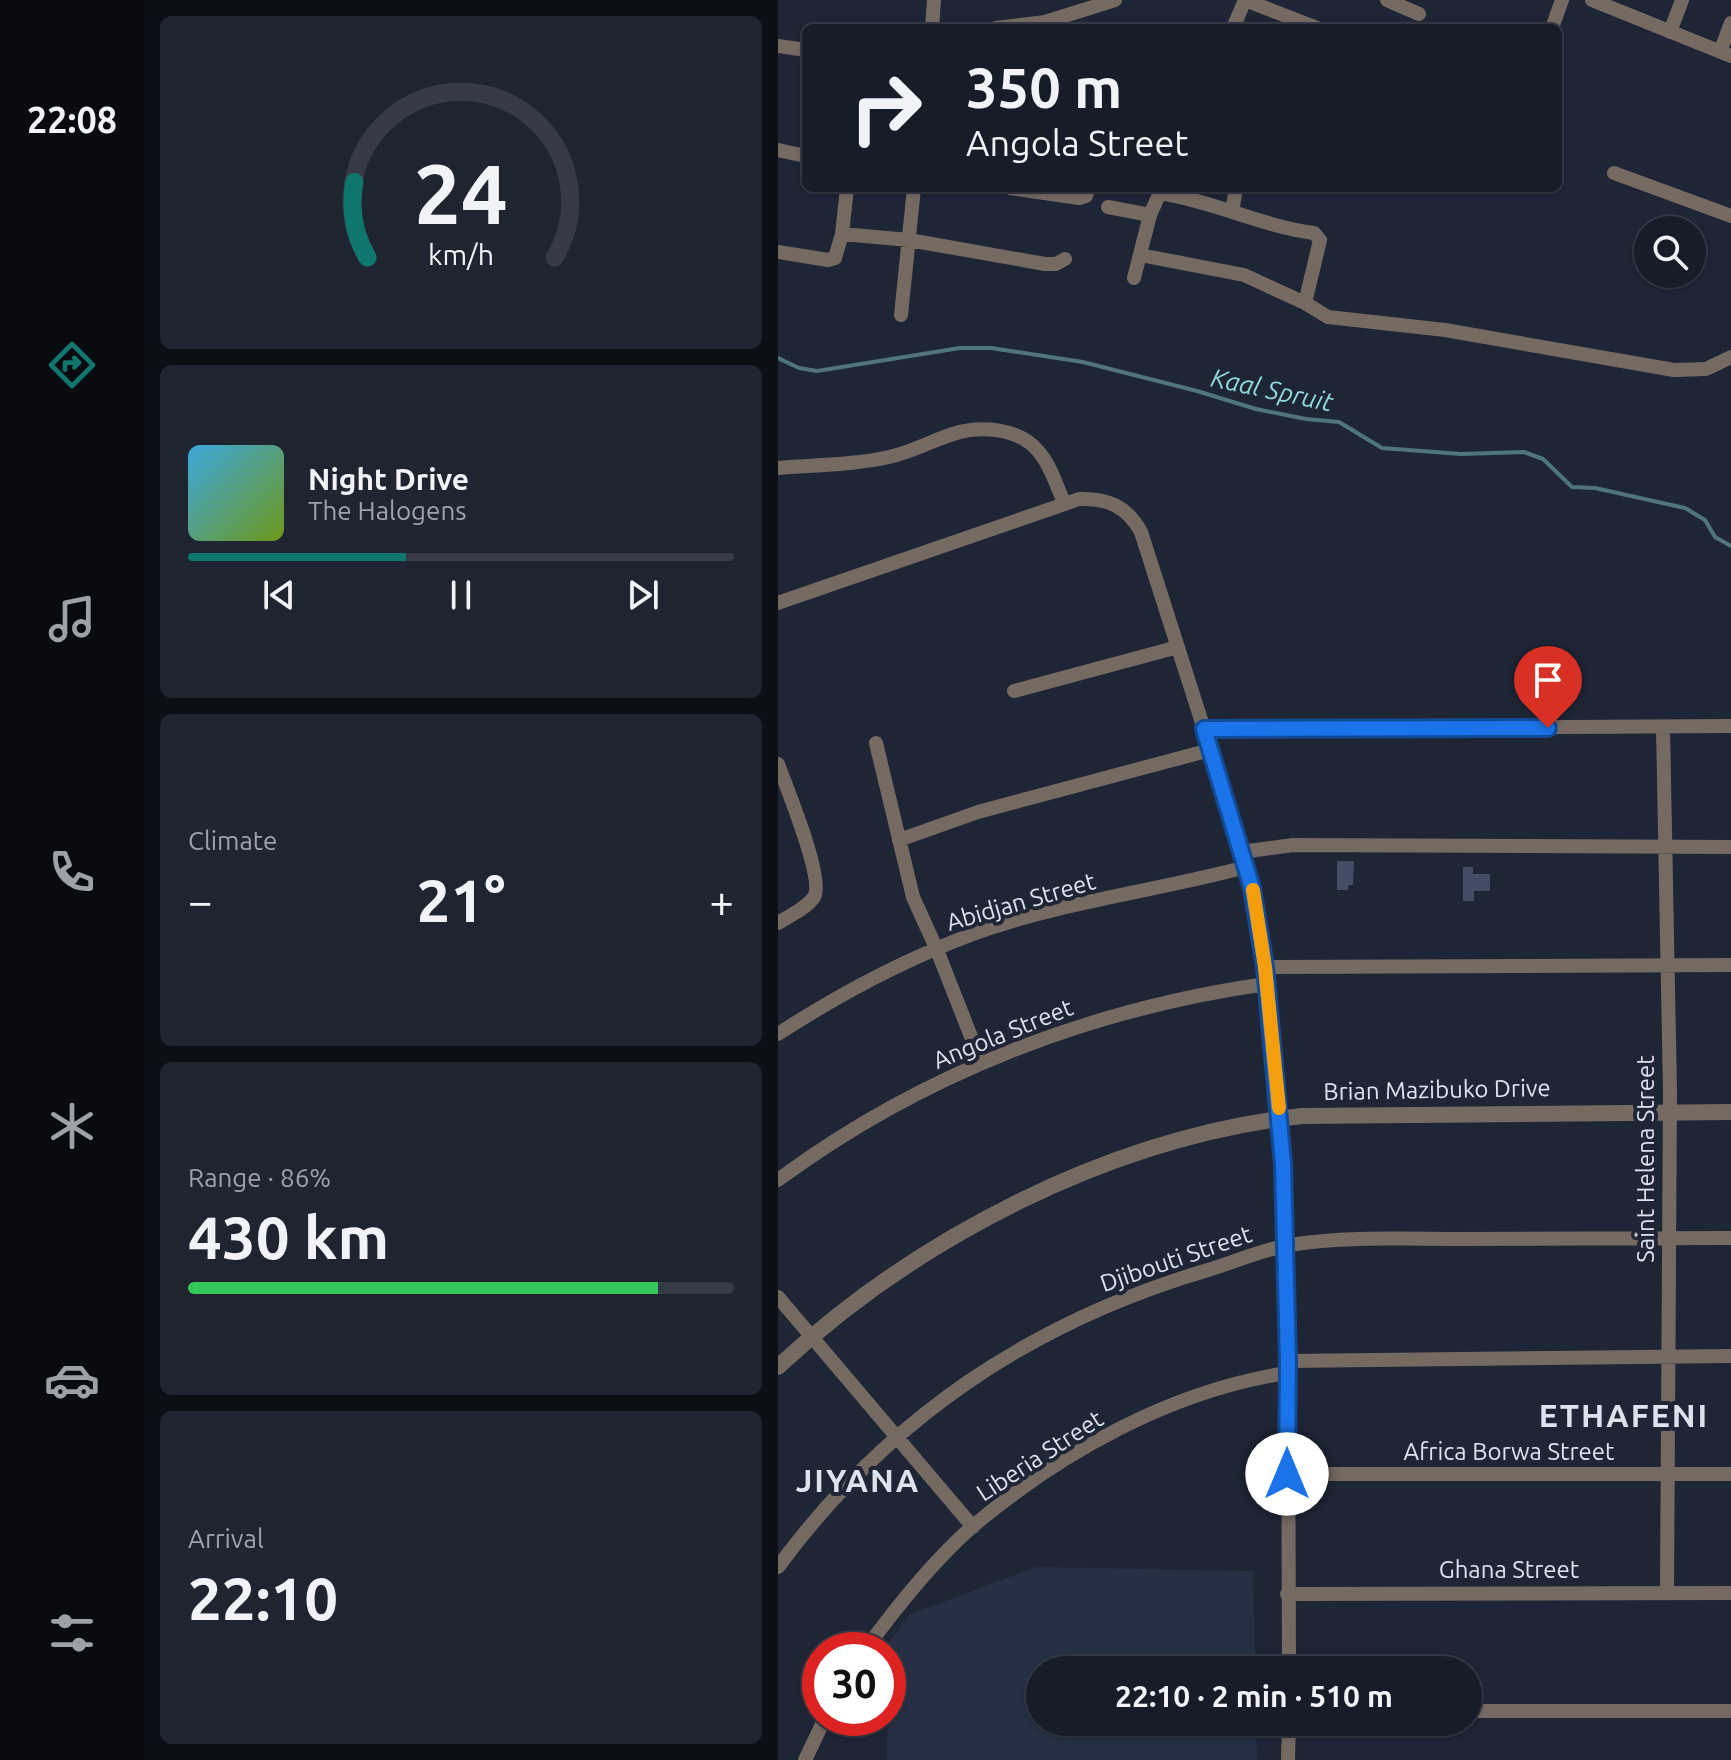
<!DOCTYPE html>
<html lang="en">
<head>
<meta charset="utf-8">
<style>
  :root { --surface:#161c28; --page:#1f2530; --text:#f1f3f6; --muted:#9ea1a8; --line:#353a45; --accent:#0f766e }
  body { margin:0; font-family:Ubuntu,sans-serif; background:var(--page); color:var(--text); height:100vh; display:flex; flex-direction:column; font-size:30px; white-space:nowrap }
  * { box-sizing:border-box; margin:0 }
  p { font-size:26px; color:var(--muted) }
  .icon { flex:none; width:44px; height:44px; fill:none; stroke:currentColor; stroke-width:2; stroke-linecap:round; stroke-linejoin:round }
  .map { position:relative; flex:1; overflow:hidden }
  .drawer { display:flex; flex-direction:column; gap:16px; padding:16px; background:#0c0f16; width:634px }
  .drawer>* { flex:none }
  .banner { position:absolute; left:24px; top:24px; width:760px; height:168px; border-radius:12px; box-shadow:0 2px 6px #0004,0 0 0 2px var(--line); background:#161c28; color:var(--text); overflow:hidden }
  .fabs { position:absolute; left:856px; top:216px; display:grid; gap:16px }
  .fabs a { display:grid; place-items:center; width:72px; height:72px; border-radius:50%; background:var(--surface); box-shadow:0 2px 6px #0004,0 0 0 2px var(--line); font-size:40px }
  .speed { position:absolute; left:24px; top:1632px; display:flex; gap:16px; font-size:40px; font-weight:700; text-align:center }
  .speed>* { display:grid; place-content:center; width:104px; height:104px; border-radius:50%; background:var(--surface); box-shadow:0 2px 6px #0004,0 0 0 2px var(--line); line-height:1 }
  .speed .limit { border:12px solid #d22; background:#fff; color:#111 }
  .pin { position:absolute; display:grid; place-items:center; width:68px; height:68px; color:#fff; margin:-82px -34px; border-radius:50% 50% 50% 0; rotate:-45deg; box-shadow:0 0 8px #0007 }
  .pin .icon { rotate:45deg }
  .me { position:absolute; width:88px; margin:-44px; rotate:0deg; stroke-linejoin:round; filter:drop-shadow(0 0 6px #0008) }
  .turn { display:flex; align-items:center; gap:28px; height:168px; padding:0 32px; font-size:36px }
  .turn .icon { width:104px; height:104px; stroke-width:2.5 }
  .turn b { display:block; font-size:56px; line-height:68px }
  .big { font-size:60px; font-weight:700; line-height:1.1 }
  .drawer .widget { flex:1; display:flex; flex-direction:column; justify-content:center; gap:12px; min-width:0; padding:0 28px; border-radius:12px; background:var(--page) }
  .drawer .dial { align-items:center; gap:0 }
  .dial svg { height:208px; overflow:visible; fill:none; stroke:var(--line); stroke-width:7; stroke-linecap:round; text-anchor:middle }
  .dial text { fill:var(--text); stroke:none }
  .song { display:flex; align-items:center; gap:24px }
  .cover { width:96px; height:96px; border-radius:12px; background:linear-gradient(135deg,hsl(200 70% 55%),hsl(80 70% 35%)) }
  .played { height:8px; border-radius:4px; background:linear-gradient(90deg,var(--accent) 40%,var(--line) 40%) }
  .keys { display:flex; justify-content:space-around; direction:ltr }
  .heat { display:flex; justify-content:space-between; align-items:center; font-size:44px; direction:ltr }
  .charge { height:12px; border-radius:6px; background:linear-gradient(90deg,#34c759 86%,var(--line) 0) }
  .trip { position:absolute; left:248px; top:1656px; width:456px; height:80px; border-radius:40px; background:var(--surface); box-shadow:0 2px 6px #0004,0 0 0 2px var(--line); font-weight:700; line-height:80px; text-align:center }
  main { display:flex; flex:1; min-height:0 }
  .tab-bar { display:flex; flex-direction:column; width:144px; justify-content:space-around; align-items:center; background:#090b10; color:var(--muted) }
  .tab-bar .icon { width:56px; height:56px }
  .tab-bar .selected { color:var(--accent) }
  .tab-bar b { font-size:36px; color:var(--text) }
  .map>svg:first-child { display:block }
  .built { fill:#263044 }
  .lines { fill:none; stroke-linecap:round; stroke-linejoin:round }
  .stream { stroke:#507579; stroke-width:4 }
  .building { fill:#424d65 }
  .minor { stroke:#756a62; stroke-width:14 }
  .tertiary { stroke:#756a62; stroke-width:16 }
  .route-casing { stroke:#114b97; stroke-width:20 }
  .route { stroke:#1a73e8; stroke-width:14 }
  .slow { stroke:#f59e0b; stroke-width:14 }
  .labels { text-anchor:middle; stroke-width:8; stroke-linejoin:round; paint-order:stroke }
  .street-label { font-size:24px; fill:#dde2ed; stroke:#1e2535 }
  .water-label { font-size:26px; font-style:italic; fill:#90d8df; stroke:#1e2535 }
  .district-label { font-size:32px; font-weight:bold; letter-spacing:2px; fill:#dde2ed; stroke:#1e2535 }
</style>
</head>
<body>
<main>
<nav class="tab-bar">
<b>22:08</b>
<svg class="icon selected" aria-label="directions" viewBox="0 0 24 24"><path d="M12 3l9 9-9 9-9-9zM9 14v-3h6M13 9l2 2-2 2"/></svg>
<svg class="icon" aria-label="music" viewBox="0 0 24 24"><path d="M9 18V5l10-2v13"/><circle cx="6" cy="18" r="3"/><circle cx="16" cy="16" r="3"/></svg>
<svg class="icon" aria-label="phone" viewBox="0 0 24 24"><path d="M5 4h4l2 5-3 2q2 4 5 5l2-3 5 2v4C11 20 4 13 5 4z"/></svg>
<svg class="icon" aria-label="climate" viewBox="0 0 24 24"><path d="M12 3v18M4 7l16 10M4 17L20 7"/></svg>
<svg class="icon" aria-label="car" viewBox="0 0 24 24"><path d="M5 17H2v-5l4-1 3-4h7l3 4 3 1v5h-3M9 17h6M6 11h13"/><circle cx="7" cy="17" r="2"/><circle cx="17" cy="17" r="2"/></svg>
<svg class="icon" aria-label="filters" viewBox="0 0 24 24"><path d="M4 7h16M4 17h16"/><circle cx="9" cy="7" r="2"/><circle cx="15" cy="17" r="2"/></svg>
</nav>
<section class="drawer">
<div class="widget dial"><svg viewBox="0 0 100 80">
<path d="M14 69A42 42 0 1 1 86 69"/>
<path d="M14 69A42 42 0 0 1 9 40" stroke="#0f766e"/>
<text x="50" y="56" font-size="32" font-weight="700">24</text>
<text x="50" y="72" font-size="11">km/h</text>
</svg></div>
<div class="widget">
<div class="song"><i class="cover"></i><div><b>Night Drive</b><p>The Halogens</p></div></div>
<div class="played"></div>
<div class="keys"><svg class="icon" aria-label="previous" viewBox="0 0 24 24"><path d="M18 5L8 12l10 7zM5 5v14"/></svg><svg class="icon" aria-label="pause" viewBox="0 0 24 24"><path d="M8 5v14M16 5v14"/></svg><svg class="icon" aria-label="next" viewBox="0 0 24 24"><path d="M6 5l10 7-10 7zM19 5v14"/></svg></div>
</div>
<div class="widget"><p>Climate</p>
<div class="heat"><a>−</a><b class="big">21°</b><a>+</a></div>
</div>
<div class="widget"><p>Range · 86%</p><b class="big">430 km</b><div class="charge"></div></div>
<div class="widget"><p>Arrival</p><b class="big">22:10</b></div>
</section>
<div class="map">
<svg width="953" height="1760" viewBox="0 0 953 1760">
  <rect width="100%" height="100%" fill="#1e2535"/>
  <path class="built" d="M258,1567L475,1571L477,1670H262V1722H478L479,1760H109L110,1650H105L131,1615Z"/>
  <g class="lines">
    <path class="stream" d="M0,358L21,368L39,371L182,348H213L305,362L419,391L478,409L528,419L561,422L604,448L683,454L746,452L765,459L794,487L817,488L907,508L927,520L937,537L953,546"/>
  </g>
  <path class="building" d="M559,861H576L575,885H571L570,890H559Z
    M685,867H695V874H712V891H696V901H685Z"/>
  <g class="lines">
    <path class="minor" d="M609,0L641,14
      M814,0L953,56
      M154,28L156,0
      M218,28L267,22L337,0
      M455,28L467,0L539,28
      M774,28L784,0
      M892,32L904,0
      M0,46L28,50
      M942,52L953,23
      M0,150L28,156
      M836,173L953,216
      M232,188L301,198L308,196L311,188
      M382,193C435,201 483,226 536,233L542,240L527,303
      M330,207L372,215
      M454,212L458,188
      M64,234L131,240L267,264H278L287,259
      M0,252L50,260L57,258L64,234L69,188
      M362,255L466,275L527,303L550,317L667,330L896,370L928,369L953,357
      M356,278L372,215L384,188
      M123,315L136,188
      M0,468C37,465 75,465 111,457C134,452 153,441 175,434C203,425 242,428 261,452C273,466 278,485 286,502
      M0,603L301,499C329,498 349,506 363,532L426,729L474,888L487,967L505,1164L510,1361L511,1670
      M236,691L400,647
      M885,727L892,1092L889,1591
      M426,729L953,726
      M98,743L135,897L159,950L203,1062
      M0,764C8,787 47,879 36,897C29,908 11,916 0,923
      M121,840L200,812L432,750
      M463,852L515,845L953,847
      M487,967L953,965
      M0,1034C60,995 128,959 195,934C283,902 378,891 468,867
      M0,1180C143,1074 312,1009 488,984
      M0,1297L195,1527
      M510,1361L953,1356
      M509,1474H953
      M0,1567C110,1418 253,1322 430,1270C456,1262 484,1250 511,1245C568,1236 628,1239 686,1239C775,1239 864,1238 953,1238
      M509,1594L953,1593
      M87,1650C119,1606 154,1562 195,1526C283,1452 395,1390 509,1373
      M690,1711H953
      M27,1760L47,1718
      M510,1760L511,1722"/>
    <path class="tertiary" d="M0,1367C139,1237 334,1137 524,1116L953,1112"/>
  </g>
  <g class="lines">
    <g class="route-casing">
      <path id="route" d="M509,1474L510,1361L505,1164L487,967L474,888L426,729L770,728"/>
    </g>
    <use href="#route" class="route"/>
    <path class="slow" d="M475,890L487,967L501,1108"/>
  </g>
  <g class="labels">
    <g class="street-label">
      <text transform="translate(243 902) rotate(-16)" y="8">Abidjan Street</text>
      <text transform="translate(225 1034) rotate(-22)" y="8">Angola Street</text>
      <text transform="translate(659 1090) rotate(-1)" y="8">Brian Mazibuko Drive</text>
      <text transform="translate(868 1159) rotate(-90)" y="8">Saint Helena Street</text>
      <text transform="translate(398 1259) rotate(-19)" y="8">Djibouti Street</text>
      <text x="731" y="1460">Africa Borwa Street</text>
      <text transform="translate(262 1456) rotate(-33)" y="8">Liberia Street</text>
      <text x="731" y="1578">Ghana Street</text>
    </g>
    <g class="water-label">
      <text transform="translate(494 390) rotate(12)" y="9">Kaal Spruit</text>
    </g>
    <g class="district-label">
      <text x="846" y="1427">ETHAFENI</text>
      <text x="80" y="1492">JIYANA</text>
    </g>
  </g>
</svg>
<div class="fabs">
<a><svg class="icon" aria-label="search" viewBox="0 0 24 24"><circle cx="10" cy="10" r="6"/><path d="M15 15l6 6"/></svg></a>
</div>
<div class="speed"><div class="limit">30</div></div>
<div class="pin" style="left:770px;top:728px;background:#d93025"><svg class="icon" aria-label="arrive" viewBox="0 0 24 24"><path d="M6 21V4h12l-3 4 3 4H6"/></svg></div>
<svg class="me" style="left:509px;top:1474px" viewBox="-20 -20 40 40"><circle r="19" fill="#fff"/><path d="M0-13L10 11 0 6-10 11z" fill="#1a73e8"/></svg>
<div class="trip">22:10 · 2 min · 510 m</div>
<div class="banner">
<div class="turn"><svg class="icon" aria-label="right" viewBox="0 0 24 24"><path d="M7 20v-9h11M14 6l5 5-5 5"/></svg><div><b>350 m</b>Angola Street</div></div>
</div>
</div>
</main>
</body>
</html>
